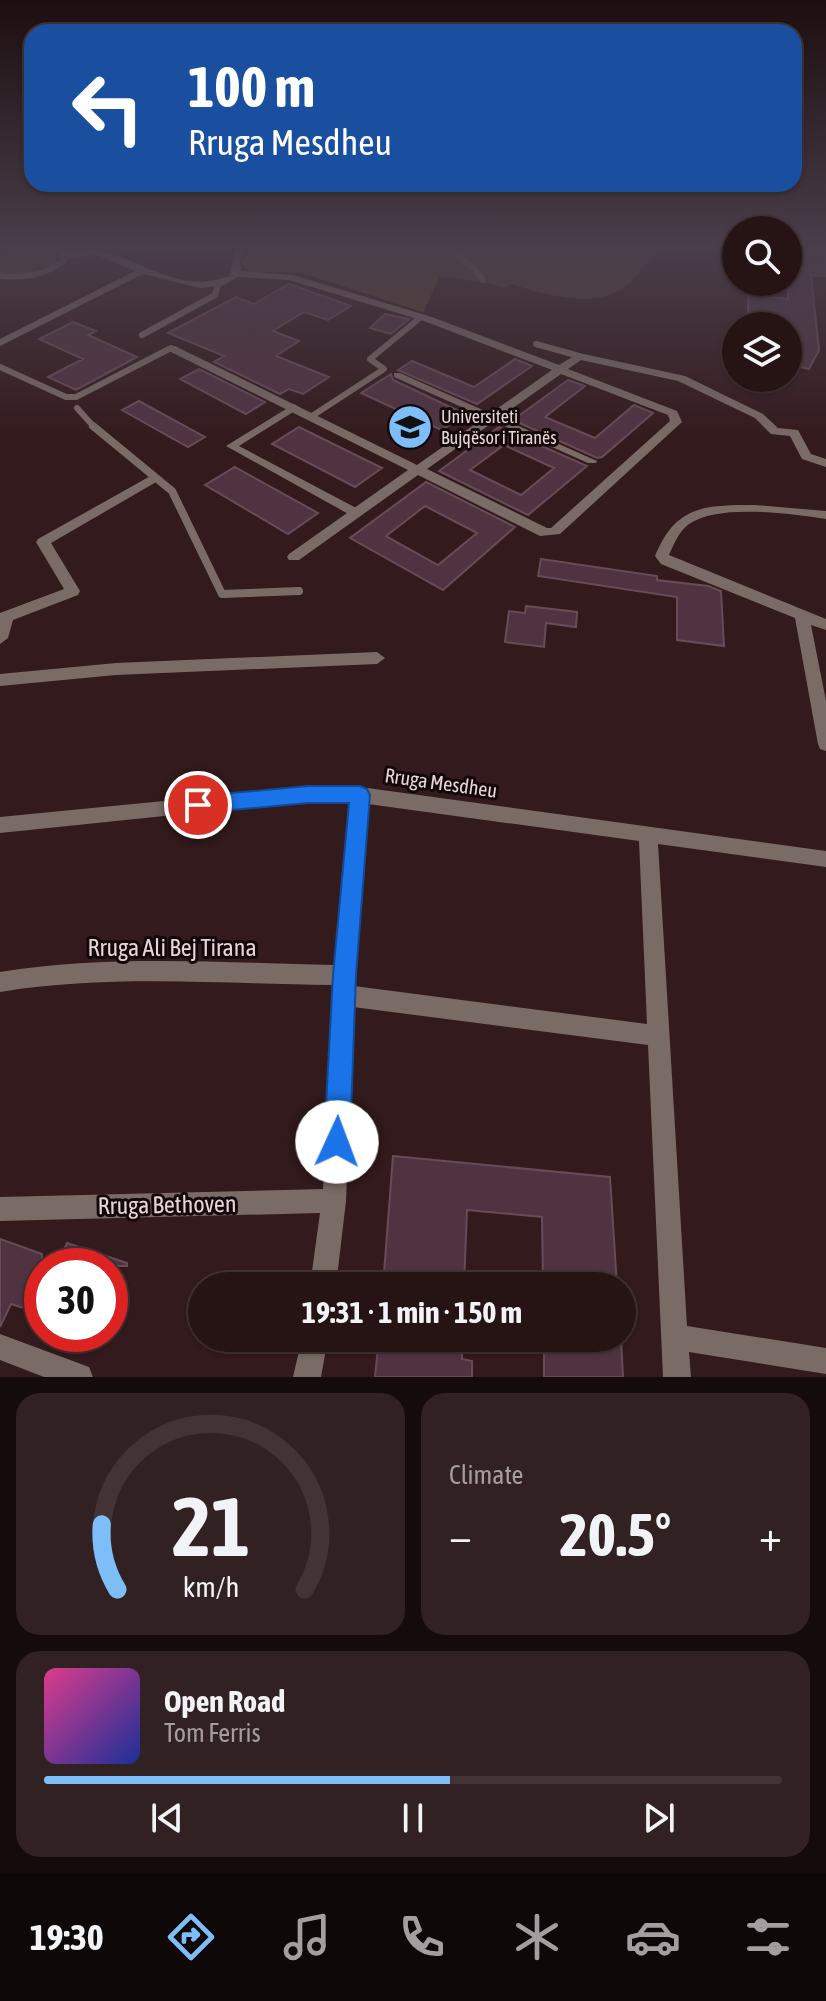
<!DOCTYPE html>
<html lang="en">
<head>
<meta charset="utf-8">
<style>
  :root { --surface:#261415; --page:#322122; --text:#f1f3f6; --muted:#a49ea0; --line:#423334; --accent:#7dbef9 }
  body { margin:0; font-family:"Asap Condensed",sans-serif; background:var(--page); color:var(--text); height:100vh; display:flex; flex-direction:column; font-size:30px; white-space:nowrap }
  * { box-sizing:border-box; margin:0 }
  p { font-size:26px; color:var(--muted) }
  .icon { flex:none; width:44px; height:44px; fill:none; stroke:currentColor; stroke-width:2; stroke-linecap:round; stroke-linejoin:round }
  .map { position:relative; height:1377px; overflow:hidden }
  .panel { display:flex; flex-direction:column; gap:16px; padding:16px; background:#150b0c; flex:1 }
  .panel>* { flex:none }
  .hud { position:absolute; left:24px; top:24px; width:778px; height:168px; border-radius:24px; box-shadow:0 2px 6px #0004,0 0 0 2px var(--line); background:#1a4fa0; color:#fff; overflow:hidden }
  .fabs { position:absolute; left:722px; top:216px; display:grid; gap:16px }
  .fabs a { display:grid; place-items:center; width:80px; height:80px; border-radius:50%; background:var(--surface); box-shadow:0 2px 6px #0004,0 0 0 2px var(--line); font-size:40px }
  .speed { position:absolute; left:24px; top:1248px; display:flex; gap:16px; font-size:40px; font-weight:700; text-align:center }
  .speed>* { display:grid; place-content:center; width:104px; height:104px; border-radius:50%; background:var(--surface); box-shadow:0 2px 6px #0004,0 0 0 2px var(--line); line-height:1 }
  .speed .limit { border:12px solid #d22; background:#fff; color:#111 }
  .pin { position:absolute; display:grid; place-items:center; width:68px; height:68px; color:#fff; margin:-34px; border:4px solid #fff; border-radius:50%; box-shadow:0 2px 8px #0007 }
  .me { position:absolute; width:88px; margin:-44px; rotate:2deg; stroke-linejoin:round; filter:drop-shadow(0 0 6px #0008) }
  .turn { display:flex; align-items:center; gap:28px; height:168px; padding:0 32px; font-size:36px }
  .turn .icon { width:104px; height:104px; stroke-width:2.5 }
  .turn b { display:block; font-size:56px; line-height:68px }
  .big { font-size:60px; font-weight:700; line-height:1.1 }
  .panel .widget { flex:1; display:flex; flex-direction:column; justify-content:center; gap:12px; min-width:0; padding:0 28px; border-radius:24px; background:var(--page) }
  .panel .dial { align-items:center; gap:0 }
  .dial svg { height:208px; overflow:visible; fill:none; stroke:var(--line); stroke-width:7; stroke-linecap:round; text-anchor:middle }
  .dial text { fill:var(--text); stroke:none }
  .song { display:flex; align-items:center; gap:24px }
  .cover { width:96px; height:96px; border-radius:12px; background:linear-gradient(135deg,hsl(330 70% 55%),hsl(230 70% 35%)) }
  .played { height:8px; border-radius:4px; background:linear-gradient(90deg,var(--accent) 55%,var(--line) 55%) }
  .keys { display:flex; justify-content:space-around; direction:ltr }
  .heat { display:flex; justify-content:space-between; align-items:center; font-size:44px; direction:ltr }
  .panel .tiles { flex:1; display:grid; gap:16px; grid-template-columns:1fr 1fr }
  .widget:last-child { grid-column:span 2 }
  .trip { position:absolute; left:188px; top:1272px; width:448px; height:80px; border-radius:40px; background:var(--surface); box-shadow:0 2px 6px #0004,0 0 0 2px var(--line); font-weight:700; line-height:80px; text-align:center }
  .tab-bar { display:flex; height:128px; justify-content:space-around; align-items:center; background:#0f0808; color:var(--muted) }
  .tab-bar .icon { width:56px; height:56px }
  .tab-bar .active { color:var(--accent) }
  .tab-bar b { font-size:36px; color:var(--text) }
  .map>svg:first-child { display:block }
  .green { fill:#4f3e2c }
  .forest { fill:#574129 }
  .building { fill:#503341; stroke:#674c58; stroke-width:2; fill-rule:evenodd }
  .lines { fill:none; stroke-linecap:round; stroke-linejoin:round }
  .service-far1 { stroke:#7b6b66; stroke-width:6 }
  .service { stroke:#7b6b66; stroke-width:8 }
  .pedestrian { fill:#7b6b66; fill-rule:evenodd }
  .minor { fill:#7b6b66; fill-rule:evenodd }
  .route { fill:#1a73e8; stroke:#114b97; stroke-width:2 }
  .labels { text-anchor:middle; stroke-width:6; stroke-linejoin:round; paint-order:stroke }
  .far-poi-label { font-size:18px; fill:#e8d5d6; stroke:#130809; text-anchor:start }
  .street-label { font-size:20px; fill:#e8d5d6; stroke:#130809 }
  .near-street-label { font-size:24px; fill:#e8d5d6; stroke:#130809 }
</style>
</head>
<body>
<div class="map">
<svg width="826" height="1377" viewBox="0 0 826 1377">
  <rect width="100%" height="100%" fill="#331a1c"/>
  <path class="green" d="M36,249H57L55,263L26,275L0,273V256Z
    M251,249H657C648,260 639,275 628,284C597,312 545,294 511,284L505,288L488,283L440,276L423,312L299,272H251L241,263Z"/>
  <path class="forest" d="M251,249H329L307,252L300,257L307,266C325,268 340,274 357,275C374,260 419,272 440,276L423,312L299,272H251L241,263Z"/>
  <path class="building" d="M788,249H826V276L811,275L819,350L809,369L788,364V326H748V295L788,299Z
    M289,284L351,306L328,320L304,312L273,331L299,341L276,356L329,377L303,394L289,389L280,394L214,362L224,356L168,333L236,297L254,304Z
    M385,314L409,319L391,334L370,328Z
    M73,322L96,331L88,335L137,357L76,390L48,377L83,359L39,339Z
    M515,359L532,366L477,404L398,370L412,361L474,387Z
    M199,369L265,402L246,414L180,379Z
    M391,374L393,380L465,414L442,430L361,393Z
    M568,380L585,386L545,417L595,438L634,405L653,413L602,457L597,458L513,420Z
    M139,401L205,437L188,447L122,410Z
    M299,427L382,468L355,487L272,444Z
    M499,427L587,466L528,515L439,471ZM504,445L554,468L521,495L470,470Z
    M235,467L318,513L288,534L205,485Z
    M426,482L515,527L443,590L350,538ZM425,506L477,533L438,565L386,536Z
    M541,559L657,576V580L708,586L721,591L724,646L677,640V597L538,576Z
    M526,606L577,612L576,627L546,623L544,647L505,642L509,611L525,613Z
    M393,1156L610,1177L617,1286H543L542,1217L467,1210L464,1286H383Z
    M0,1239L42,1254V1314L11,1304L0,1327Z
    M67,1243L127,1263V1266H57Z
    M379,1338H462V1359L472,1361V1377H375Z
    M544,1338H621L623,1377H544Z"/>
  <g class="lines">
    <path class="service-far1" d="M461,249L459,257L472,266L483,280
      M64,257L93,252
      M0,276C23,278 44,276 63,261L64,249
      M142,335L215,295L218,285
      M536,344L579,356
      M0,367L66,397H76L171,348
      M77,408L95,428
      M312,416L384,369L370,359L421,317"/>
    <path class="service" d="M93,426L172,491L222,594L299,591"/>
    <path class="pedestrian" d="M394,373H400L597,461L596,463H588L394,377Z
      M294,404L299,407L298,409L239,446L360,510V516H352L226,446Z"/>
    <path class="minor" d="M82,249C132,249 174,298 229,276C234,267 230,262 236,249H245L240,261L241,271L293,275L432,317L559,365L579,353L685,376L763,414L778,428L798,430L811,454L826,459V467L802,459L790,436L771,434L755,418L678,381L581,360L568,369L677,411L682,422L560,534L540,536L418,475L299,560H289L287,557L289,554L408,470L167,350V346H175L417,465L552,370L424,321L289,280L238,277L222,286L200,288L143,274L0,346V339L135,271ZM561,374L668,415L670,421L551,528H547L427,469Z
      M154,474L158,475V481L51,543L80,591L78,595L13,620L8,638L0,644V613L64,589L36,542L38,539Z
      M755,505L826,511V519C791,514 719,503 689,524C679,531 674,544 669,555L826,619V630L811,625L826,701V751L820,749L818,744L795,618L661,564L655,556C676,505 705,505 755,505Z
      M377,652L385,658L377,664L116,675L0,686V674L116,663Z
      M308,787H360L826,851V867L658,844L687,1326L826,1348V1374L689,1352L691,1377H663L648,1045L353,1007L346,1201L336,1286H310L320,1213L0,1221V1197L323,1189L333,985C223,984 109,974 0,992V972C110,954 224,963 335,965L350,802L308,801L0,833V817ZM368,804L639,841L647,1024L354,986Z
      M0,1334L89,1367L93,1377H44L0,1360Z
      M302,1338H328L321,1377H293Z"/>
  </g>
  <linearGradient id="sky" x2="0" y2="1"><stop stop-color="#1c0e0f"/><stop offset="0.56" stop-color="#4a3e4b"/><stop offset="1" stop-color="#4a3e4b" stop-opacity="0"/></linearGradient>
  <rect width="826" height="442" fill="url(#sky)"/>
  <path class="route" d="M308,786H360L367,789L370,795L356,975L350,1142L346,1152L337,1156L327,1152L324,1142L333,975L349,803H308L198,813L191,811L188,805L191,798L198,796Z"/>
  <defs>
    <g id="university-disc" transform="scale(2.3)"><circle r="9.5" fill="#7dbef9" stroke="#130809"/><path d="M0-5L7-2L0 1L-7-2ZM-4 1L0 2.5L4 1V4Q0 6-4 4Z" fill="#111"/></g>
  </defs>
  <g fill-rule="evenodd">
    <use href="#university-disc" x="410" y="427"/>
  </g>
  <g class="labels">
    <g class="far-poi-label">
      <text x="441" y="423">Universiteti<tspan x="441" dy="21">Bujqësor i Tiranës</tspan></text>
    </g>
    <g class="street-label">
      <text transform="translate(441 783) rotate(8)" y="7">Rruga Mesdheu</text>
    </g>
    <g class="near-street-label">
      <text x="172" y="956">Rruga Ali Bej Tirana</text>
      <text transform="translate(167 1205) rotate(-1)" y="8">Rruga Bethoven</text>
    </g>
  </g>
</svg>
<div class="fabs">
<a><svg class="icon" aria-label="search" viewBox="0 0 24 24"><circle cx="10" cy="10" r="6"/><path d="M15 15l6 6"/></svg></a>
<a><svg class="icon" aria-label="layers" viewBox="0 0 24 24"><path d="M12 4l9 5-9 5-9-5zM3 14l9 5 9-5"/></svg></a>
</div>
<div class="speed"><div class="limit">30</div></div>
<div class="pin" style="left:198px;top:805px;background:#d93025"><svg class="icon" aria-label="arrive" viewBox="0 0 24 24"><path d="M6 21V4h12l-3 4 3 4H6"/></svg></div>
<svg class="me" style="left:337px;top:1142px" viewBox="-20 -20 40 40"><circle r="19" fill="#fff"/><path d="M0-13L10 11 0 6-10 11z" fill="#1a73e8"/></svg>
<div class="trip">19:31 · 1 min · 150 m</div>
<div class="hud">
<div class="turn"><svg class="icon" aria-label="left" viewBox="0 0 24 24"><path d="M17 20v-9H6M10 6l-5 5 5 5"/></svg><div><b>100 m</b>Rruga Mesdheu</div></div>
</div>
</div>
<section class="panel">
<div class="tiles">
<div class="widget dial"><svg viewBox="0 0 100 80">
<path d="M14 69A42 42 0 1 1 86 69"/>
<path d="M14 69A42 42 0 0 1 8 44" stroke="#7dbef9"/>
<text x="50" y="56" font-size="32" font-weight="700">21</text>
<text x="50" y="72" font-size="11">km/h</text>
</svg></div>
<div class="widget"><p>Climate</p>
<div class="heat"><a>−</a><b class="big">20.5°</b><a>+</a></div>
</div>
<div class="widget">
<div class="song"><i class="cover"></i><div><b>Open Road</b><p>Tom Ferris</p></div></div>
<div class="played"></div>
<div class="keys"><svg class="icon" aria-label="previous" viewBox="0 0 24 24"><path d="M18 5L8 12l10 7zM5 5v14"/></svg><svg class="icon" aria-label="pause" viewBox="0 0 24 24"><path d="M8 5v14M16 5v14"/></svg><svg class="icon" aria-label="next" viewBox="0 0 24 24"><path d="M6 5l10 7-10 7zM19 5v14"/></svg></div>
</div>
</div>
</section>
<nav class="tab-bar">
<b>19:30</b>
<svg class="icon active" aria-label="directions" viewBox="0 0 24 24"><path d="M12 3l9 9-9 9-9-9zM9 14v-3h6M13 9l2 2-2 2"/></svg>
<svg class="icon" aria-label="music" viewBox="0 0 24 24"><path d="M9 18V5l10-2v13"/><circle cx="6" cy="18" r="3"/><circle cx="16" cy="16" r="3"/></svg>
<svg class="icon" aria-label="phone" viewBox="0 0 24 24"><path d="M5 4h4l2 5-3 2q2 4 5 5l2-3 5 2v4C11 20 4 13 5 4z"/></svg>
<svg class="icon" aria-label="climate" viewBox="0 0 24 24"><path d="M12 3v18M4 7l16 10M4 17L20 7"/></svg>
<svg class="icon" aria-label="car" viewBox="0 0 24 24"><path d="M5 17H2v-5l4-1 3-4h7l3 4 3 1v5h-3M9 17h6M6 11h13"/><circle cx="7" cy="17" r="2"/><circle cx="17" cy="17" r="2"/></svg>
<svg class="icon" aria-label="filters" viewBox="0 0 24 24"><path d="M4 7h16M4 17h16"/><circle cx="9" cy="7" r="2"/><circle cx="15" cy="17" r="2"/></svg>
</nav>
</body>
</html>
